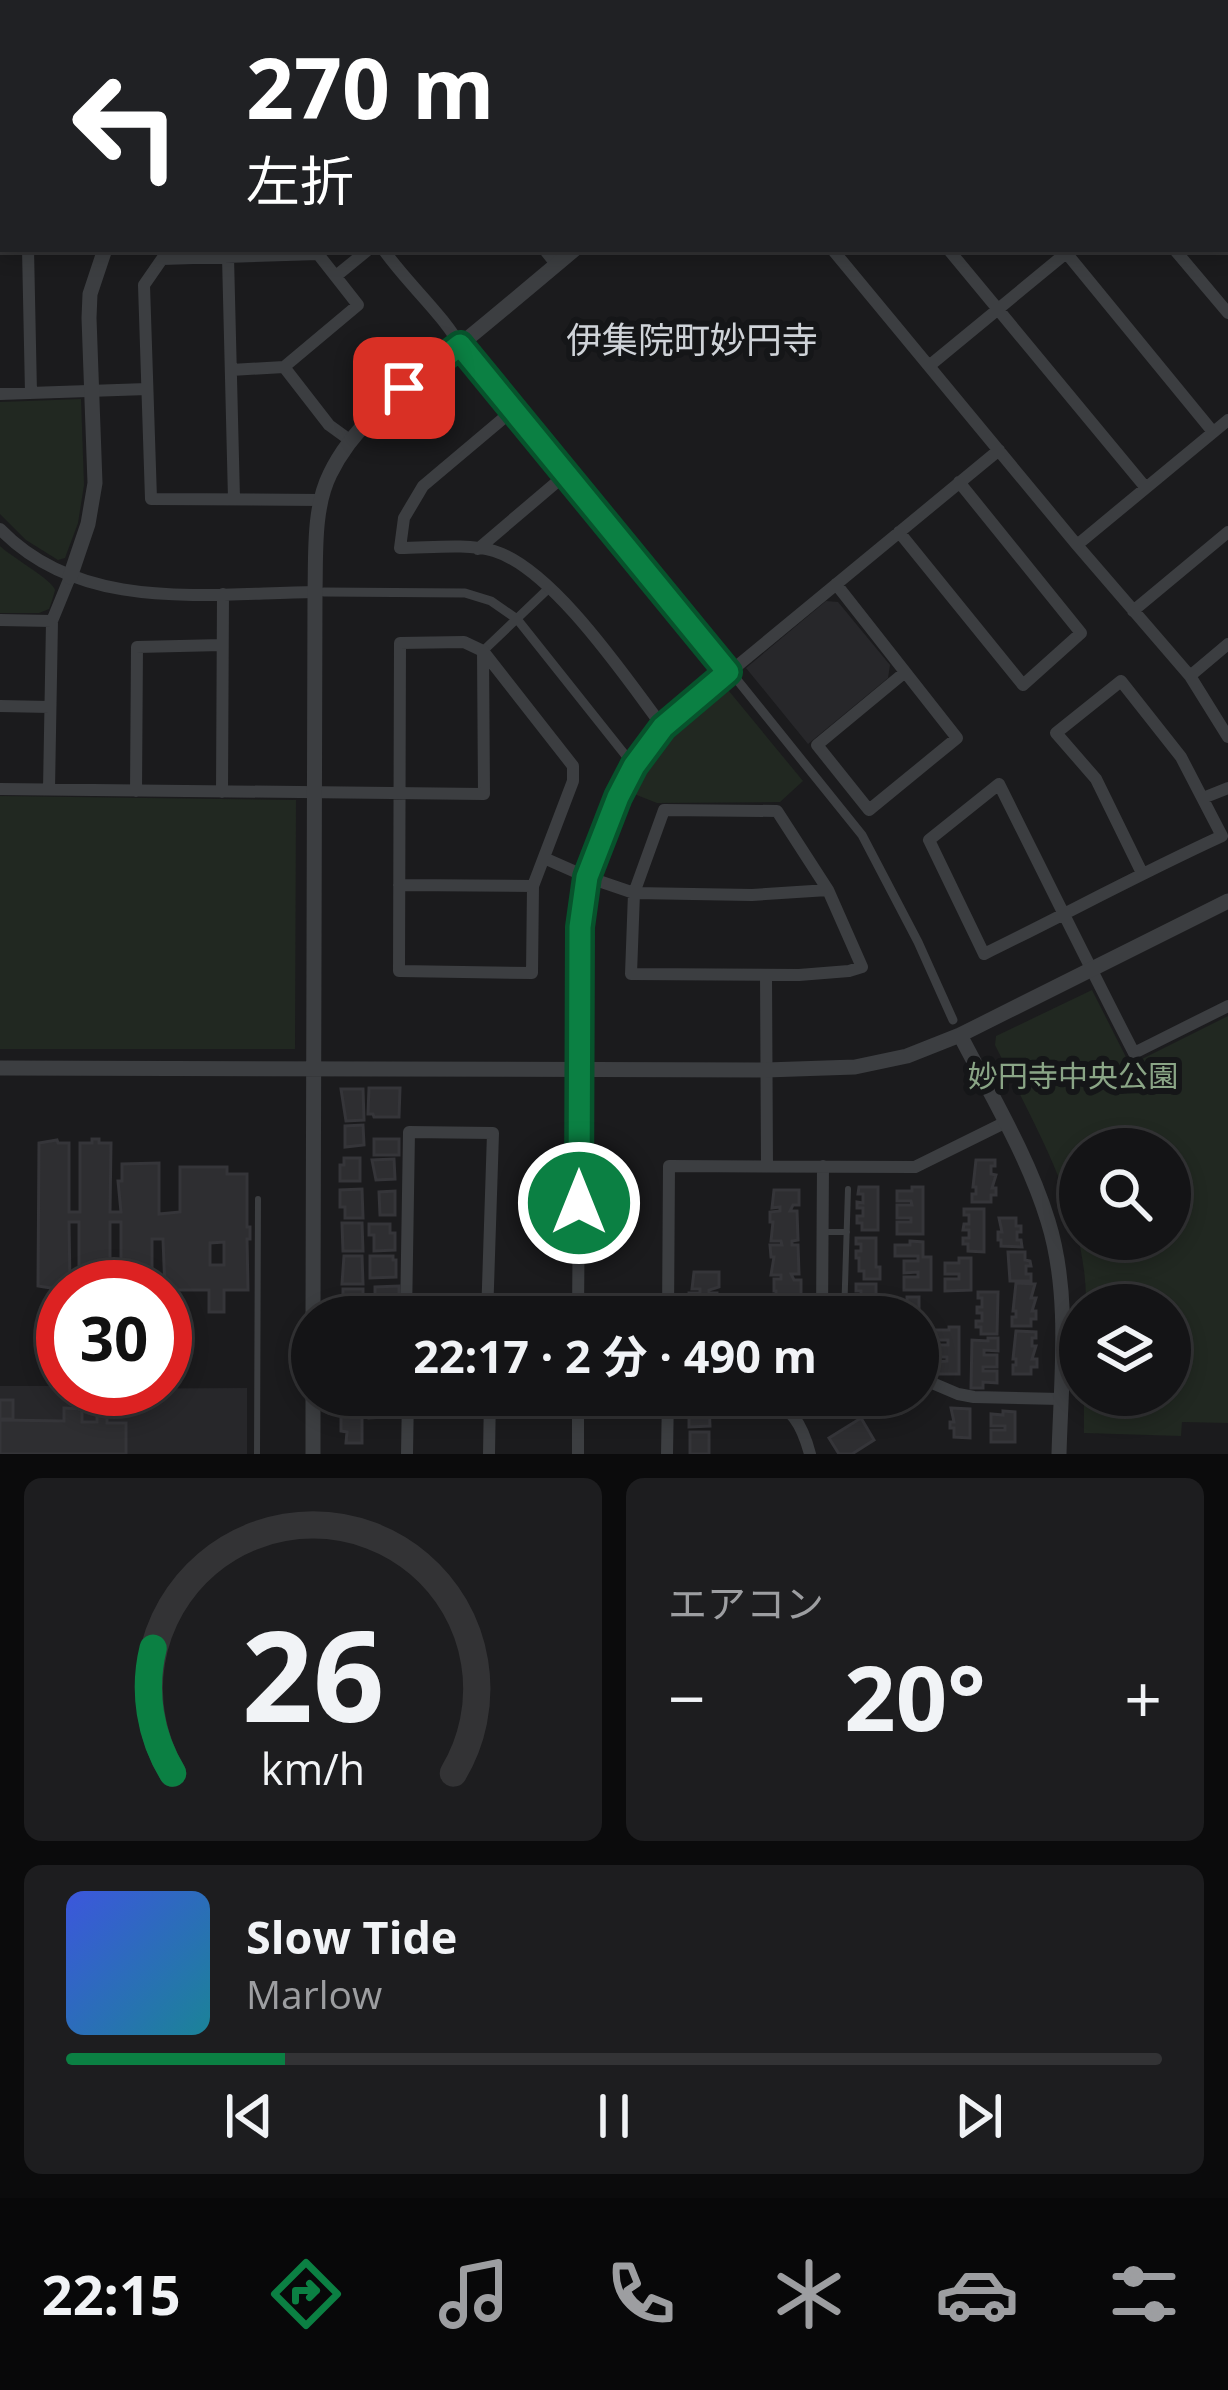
<!DOCTYPE html>
<html lang="ja">
<head>
<meta charset="utf-8">
<style>
  :root { --surface:#141416; --page:#1d1d1f; --text:#f1f3f6; --muted:#9d9ea1; --line:#333335; --accent:#0b8043 }
  body { margin:0; font-family:"Open Sans","Noto Sans JP",sans-serif; background:var(--page); color:var(--text); height:100vh; display:flex; flex-direction:column; font-size:45px; white-space:nowrap }
  * { box-sizing:border-box; margin:0 }
  p { font-size:39px; color:var(--muted) }
  .icon { flex:none; width:66px; height:66px; fill:none; stroke:currentColor; stroke-width:2; stroke-linecap:round; stroke-linejoin:round }
  .map { position:relative; height:1454px; overflow:hidden }
  .sheet { display:flex; flex-direction:column; gap:24px; padding:24px; background:#0b0b0c; flex:1 }
  .sheet>* { flex:none }
  .guide { position:absolute; left:0px; top:0px; width:1230px; height:252px; box-shadow:0 6px 18px #0003,0 0 0 3px var(--line); background:#202124; color:#fff; overflow:hidden }
  .fabs { position:absolute; left:1059px; top:1128px; display:grid; gap:24px }
  .fabs a { display:grid; place-items:center; width:132px; height:132px; border-radius:50%; background:var(--surface); box-shadow:0 6px 18px #0003,0 0 0 3px var(--line); font-size:60px }
  .speed { position:absolute; left:36px; top:1260px; display:flex; gap:24px; font-size:60px; font-weight:700; text-align:center }
  .speed>* { display:grid; place-content:center; width:156px; height:156px; border-radius:50%; background:var(--surface); box-shadow:0 6px 18px #0003,0 0 0 3px var(--line); line-height:1 }
  .speed .limit { border:18px solid #d22; background:#fff; color:#111 }
  .pin { position:absolute; display:grid; place-items:center; width:102px; height:102px; color:#fff; margin:-51px; border-radius:24px; box-shadow:0 6px 18px #0006 }
  .me { position:absolute; width:132px; margin:-66px; rotate:0deg; stroke-linejoin:round; filter:drop-shadow(0 0 9px #0008) }
  .turn { display:flex; align-items:center; gap:42px; height:252px; padding:0 48px; font-size:54px }
  .turn .icon { width:156px; height:156px; stroke-width:2.5 }
  .turn b { display:block; font-size:84px; line-height:102px }
  .big { font-size:90px; font-weight:700; line-height:1.1 }
  .sheet .widget { flex:1; display:flex; flex-direction:column; justify-content:center; gap:18px; min-width:0; padding:0 42px; border-radius:18px; background:var(--page) }
  .sheet .dial { align-items:center; gap:0 }
  .dial svg { height:312px; overflow:visible; fill:none; stroke:var(--line); stroke-width:7; stroke-linecap:round; text-anchor:middle }
  .dial text { fill:var(--text); stroke:none }
  .song { display:flex; align-items:center; gap:36px }
  .cover { width:144px; height:144px; border-radius:18px; background:linear-gradient(135deg,hsl(230 70% 55%),hsl(190 70% 35%)) }
  .played { height:12px; border-radius:6px; background:linear-gradient(90deg,var(--accent) 20%,var(--line) 20%) }
  .keys { display:flex; justify-content:space-around; direction:ltr }
  .heat { display:flex; justify-content:space-between; align-items:center; font-size:66px; direction:ltr }
  .sheet .tiles { flex:1; display:grid; gap:24px; grid-template-columns:1fr 1fr }
  .widget:last-child { grid-column:span 2 }
  .trip { position:absolute; left:291px; top:1296px; width:648px; height:120px; border-radius:60px; background:var(--surface); box-shadow:0 6px 18px #0003,0 0 0 3px var(--line); font-weight:700; line-height:120px; text-align:center }
  .tab-bar { display:flex; height:192px; justify-content:space-around; align-items:center; background:#080809; color:var(--muted) }
  .tab-bar .icon { width:84px; height:84px }
  .tab-bar .on { color:var(--accent) }
  .tab-bar b { font-size:54px; color:var(--text) }
  .map>svg:first-child { display:block }
  .built { fill:#27272a }
  .green { fill:#212821; fill-rule:evenodd }
  .building { fill:#2e2e31; stroke:#353539; stroke-width:3; fill-rule:evenodd }
  .lines { fill:none; stroke-linecap:round; stroke-linejoin:round }
  .service { stroke:#3c3e41; stroke-width:6 }
  .pedestrian { stroke:#3c3e41; stroke-width:9 }
  .minor { stroke:#3c3e41; stroke-width:12 }
  .tertiary { stroke:#3c3e41; stroke-width:15 }
  .route-casing { stroke:#07532c; stroke-width:30 }
  .route { stroke:#0b8043; stroke-width:21 }
  .labels { text-anchor:middle; stroke-width:12; stroke-linejoin:round; paint-order:stroke }
  .park-label { font-size:30px; fill:#8aa586; stroke:#151618 }
  .quarter-label { font-size:36px; fill:#cfd3d8; stroke:#151618 }
</style>
</head>
<body>
<div class="map">
<svg width="1228" height="1454" viewBox="0 0 1228 1454">
  <rect width="100%" height="100%" fill="#1b1b1d"/>
  <path class="built" d="M826,601L838,602L890,665L888,678L808,744L746,668Z
    M0,1386H63V1389L247,1388V1454H0Z"/>
  <path class="green" d="M81,399L84,485L78,523L65,558L58,560L26,540L0,514V402Z
    M0,546C10,556 54,581 55,590C55,591 50,608 49,609L39,613H0Z
    M724,685L803,781L780,802L657,803L629,792L654,748Z
    M0,796L296,800L295,1049H0Z
    M1092,990L1130,1065L1228,1016V1423L1182,1422L1181,1436L1084,1433V1395H1170V1305H1086C1087,1211 1035,1127 995,1045L996,1036ZM1170,1149V1239H1080V1149Z"/>
  <path class="building" d="M369,1088H400L399,1117H374L373,1114H368Z
    M341,1089H363L364,1120L346,1121Z
    M363,1125L364,1145L345,1147V1126Z
    M92,1139H99V1143H111L110,1212H121L118,1181H122V1164L159,1163V1214L180,1212V1167H227V1174H247V1227H250V1239H247L248,1290H224V1312H209V1290H165L163,1239H152V1285L133,1287V1285H121V1222H110V1286H79V1222H69L70,1286H57V1289L38,1286L39,1143L57,1140L58,1143H69V1212H80V1143H92ZM224,1242V1265H210V1243Z
    M374,1139H399V1155H374Z
    M344,1158H360V1181H340V1165H344Z
    M394,1159L395,1179L376,1180L372,1160Z
    M976,1160H995V1166H991V1174L996,1175L992,1188H996V1195H991V1202H972V1194H976V1187H973Z
    M859,1187H878V1230H862V1223H857V1216H863V1208H857V1202L863,1203V1194H858Z
    M912,1187H923V1234H897V1222H911V1218H897V1205H912L911,1201H897V1191H912Z
    M362,1189L363,1218H345V1207H340V1190Z
    M774,1190H799V1205H793L790,1211H797L798,1240L792,1241V1245H798L799,1274H791L794,1280H801V1295L776,1296V1291H774V1279H781V1275H771L774,1257H771L770,1245H782L781,1241H771L773,1222H770V1212L780,1211V1207L772,1208Z
    M395,1191V1215H380L379,1192Z
    M964,1209H984V1252L968,1251V1244H963V1238H969V1230H963L964,1224H969V1215H964Z
    M999,1218H1016V1226H1021V1232H1017V1240H1021L1022,1247L1001,1246V1240H998V1232H1002Z
    M342,1223H362L363,1251H343Z
    M369,1224H390V1233H395V1250L374,1251V1235H369Z
    M856,1238H876V1267H880V1279H864V1271H859V1258H856V1251H861V1244H856Z
    M910,1241L923,1242V1257H931V1290H904V1277H918V1272L904,1273V1261H918V1256H895V1245H910Z
    M1008,1252H1025V1260L1030,1261L1031,1266H1026V1274H1031V1281H1010Z
    M344,1256H362L363,1284H342Z
    M370,1256H393V1260H396V1277L370,1278Z
    M959,1258H971V1290L945,1291V1279H959V1274H945V1263H959Z
    M694,1272H719V1287L709,1290V1293H717V1317H689L692,1303L689,1304V1293H700V1289H692Z
    M1016,1283L1035,1284L1031,1298H1036L1032,1311H1036V1319H1031V1326H1012V1317H1016V1311H1013Z
    M856,1284H876V1317H854V1313H860V1305H855V1299H861V1291H856Z
    M399,1286V1299H393L389,1313H375V1287Z
    M343,1289H363V1310H356L357,1317H343Z
    M978,1292H998L997,1334H981V1327H976V1321H982V1313H977V1307H982V1298H978Z
    M907,1297H919V1329L918,1317H907V1313H893V1302H907Z
    M949,1327H959V1374H933V1362L947,1361V1357H933V1345H948V1340H934V1330H949Z
    M1016,1331L1036,1332V1338H1032V1346H1036L1032,1359H1037V1367H1031V1374H1013V1365H1016V1359H1013Z
    M988,1338H998V1351L984,1350V1355H997V1367H983V1371H997V1383L983,1382V1388H971L972,1340L988,1341Z
    M368,1395H391L392,1411L383,1412L384,1417L369,1418Z
    M803,1395H827L831,1401L810,1415L799,1402L805,1398Z
    M0,1400H13V1419H0Z
    M689,1402H709L710,1426L689,1427Z
    M64,1408L82,1409V1422H97V1416H107V1423H126V1454H0V1420L64,1421Z
    M951,1408L970,1409V1438L954,1437V1428H950V1422H954Z
    M341,1409H362V1443H346L347,1432L341,1431Z
    M1003,1411L1015,1412V1442H991V1430H1005V1426H991V1414L1003,1415Z
    M861,1418L874,1440L852,1454H839L829,1438Z
    M690,1432H709V1454H690Z"/>
  <g class="lines">
    <path class="service" d="M822,1232H847
      M844,1317L848,1189
      M257,1454L258,1199"/>
    <path class="pedestrian" d="M324,592L465,593L491,601L517,619L634,766
      M483,651L550,587
      M730,671L862,835L918,942L953,1020"/>
    <path class="minor" d="M24,0V3
      M243,0L246,3
      M399,0V3
      M624,0L626,3
      M1076,0L1078,3
      M1184,0L1186,3
      M178,3L182,0
      M538,3L542,0
      M692,3L696,0
      M1007,3L1011,0
      M1227,52L1228,53
      M0,106H3
      M1227,120L1228,119
      M1227,182L1228,183
      M28,249L31,393
      M383,249C408,285 443,313 464,352L728,672
      M544,249L556,264
      M832,249L1077,545L1190,676L1228,737
      M948,249L1146,488
      M1063,249L1213,432
      M1174,249L1228,313
      M228,257L234,499
      M336,276L369,249
      M929,366L1071,249
      M231,370L284,367
      M0,394L147,389
      M512,411L423,486L404,518L400,548C429,548 466,543 494,551C553,569 626,678 663,727
      M322,500L151,499L144,285L162,259L318,254L358,305L284,367L329,425L351,441
      M0,529C82,614 208,593 315,592
      M899,532L1023,685L1081,633L959,482
      M1077,545L1228,420
      M478,549L565,475
      M836,584L957,738L869,810L817,745L904,673
      M1133,611L1228,532
      M0,620L52,621
      M464,642L483,651L573,766V781L533,886L532,973L399,971L400,643Z
      M1190,676L1228,644
      M0,706L50,707
      M0,789L484,794L483,652
      M49,789L52,621L70,577
      M136,791L137,647L222,645
      M222,792L223,594
      M1203,798L1228,788
      M664,810L777,811L828,890L862,967L849,971L799,975L631,974L634,893Z
      M544,858L587,877L634,893L752,895L828,890
      M1142,873L1096,779L1056,733L1121,681L1181,757L1222,836C1141,873 1064,915 984,954L929,840L999,784C1044,874 1088,964 1134,1053L1228,1006
      M399,885L533,886
      M766,975L767,1166
      M406,1317L409,1132L493,1133L487,1317
      M578,1317L581,927C584,880 608,804 634,765C643,752 654,740 663,727L999,450
      M668,1317L669,1166L915,1167L1004,1123
      M822,1317L823,1166
      M918,1377L958,1394L974,1397L1060,1399
      M762,1395C792,1407 802,1424 810,1454
      M407,1454L408,1395
      M489,1454L490,1395
      M578,1454V1395
      M667,1454L668,1395"/>
    <path class="tertiary" d="M873,3L877,0
      M70,577L88,524L95,483L89,318L90,294L105,249
      M960,1035C991,1095 1028,1156 1048,1221C1071,1295 1061,1378 1059,1454
      M0,1068L766,1070L855,1067L907,1056L960,1035L1228,901
      M313,1317L315,592C316,555 313,508 330,474C358,416 413,383 461,344C499,313 537,281 575,249
      M313,1454V1395"/>
  </g>
  <g class="lines">
    <g class="route-casing">
      <path id="route" d="M404,388L460,345L728,672L663,727L634,766L618,797L587,877L580,927L579,1203"/>
    </g>
    <use href="#route" class="route"/>
  </g>
  <g class="labels">
    <g class="park-label">
      <text x="1073" y="1087">妙円寺中央公園</text>
    </g>
    <g class="quarter-label">
      <text x="692" y="353">伊集院町妙円寺</text>
    </g>
  </g>
</svg>
<div class="fabs">
<a><svg class="icon" aria-label="search" viewBox="0 0 24 24"><circle cx="10" cy="10" r="6"/><path d="M15 15l6 6"/></svg></a>
<a><svg class="icon" aria-label="layers" viewBox="0 0 24 24"><path d="M12 4l9 5-9 5-9-5zM3 14l9 5 9-5"/></svg></a>
</div>
<div class="speed"><div class="limit">30</div></div>
<div class="pin" style="left:404px;top:388px;background:#d93025"><svg class="icon" aria-label="arrive" viewBox="0 0 24 24"><path d="M6 21V4h12l-3 4 3 4H6"/></svg></div>
<svg class="me" style="left:579px;top:1203px" viewBox="-20 -20 40 40"><circle r="17" fill="#0b8043" stroke="#fff" stroke-width="3"/><path d="M0-11L8 9 0 5-8 9z" fill="#fff"/></svg>
<div class="trip">22:17 · 2 分 · 490 m</div>
<div class="guide">
<div class="turn"><svg class="icon" aria-label="left" viewBox="0 0 24 24"><path d="M17 20v-9H6M10 6l-5 5 5 5"/></svg><div><b>270 m</b>左折</div></div>
</div>
</div>
<section class="sheet">
<div class="tiles">
<div class="widget dial"><svg viewBox="0 0 100 80">
<path d="M14 69A42 42 0 1 1 86 69"/>
<path d="M14 69A42 42 0 0 1 9 37" stroke="#0b8043"/>
<text x="50" y="56" font-size="32" font-weight="700">26</text>
<text x="50" y="72" font-size="11">km/h</text>
</svg></div>
<div class="widget"><p>エアコン</p>
<div class="heat"><a>−</a><b class="big">20°</b><a>+</a></div>
</div>
<div class="widget">
<div class="song"><i class="cover"></i><div><b>Slow Tide</b><p>Marlow</p></div></div>
<div class="played"></div>
<div class="keys"><svg class="icon" aria-label="previous" viewBox="0 0 24 24"><path d="M18 5L8 12l10 7zM5 5v14"/></svg><svg class="icon" aria-label="pause" viewBox="0 0 24 24"><path d="M8 5v14M16 5v14"/></svg><svg class="icon" aria-label="next" viewBox="0 0 24 24"><path d="M6 5l10 7-10 7zM19 5v14"/></svg></div>
</div>
</div>
</section>
<nav class="tab-bar">
<b>22:15</b>
<svg class="icon on" aria-label="directions" viewBox="0 0 24 24"><path d="M12 3l9 9-9 9-9-9zM9 14v-3h6M13 9l2 2-2 2"/></svg>
<svg class="icon" aria-label="music" viewBox="0 0 24 24"><path d="M9 18V5l10-2v13"/><circle cx="6" cy="18" r="3"/><circle cx="16" cy="16" r="3"/></svg>
<svg class="icon" aria-label="phone" viewBox="0 0 24 24"><path d="M5 4h4l2 5-3 2q2 4 5 5l2-3 5 2v4C11 20 4 13 5 4z"/></svg>
<svg class="icon" aria-label="climate" viewBox="0 0 24 24"><path d="M12 3v18M4 7l16 10M4 17L20 7"/></svg>
<svg class="icon" aria-label="car" viewBox="0 0 24 24"><path d="M5 17H2v-5l4-1 3-4h7l3 4 3 1v5h-3M9 17h6M6 11h13"/><circle cx="7" cy="17" r="2"/><circle cx="17" cy="17" r="2"/></svg>
<svg class="icon" aria-label="filters" viewBox="0 0 24 24"><path d="M4 7h16M4 17h16"/><circle cx="9" cy="7" r="2"/><circle cx="15" cy="17" r="2"/></svg>
</nav>
</body>
</html>
